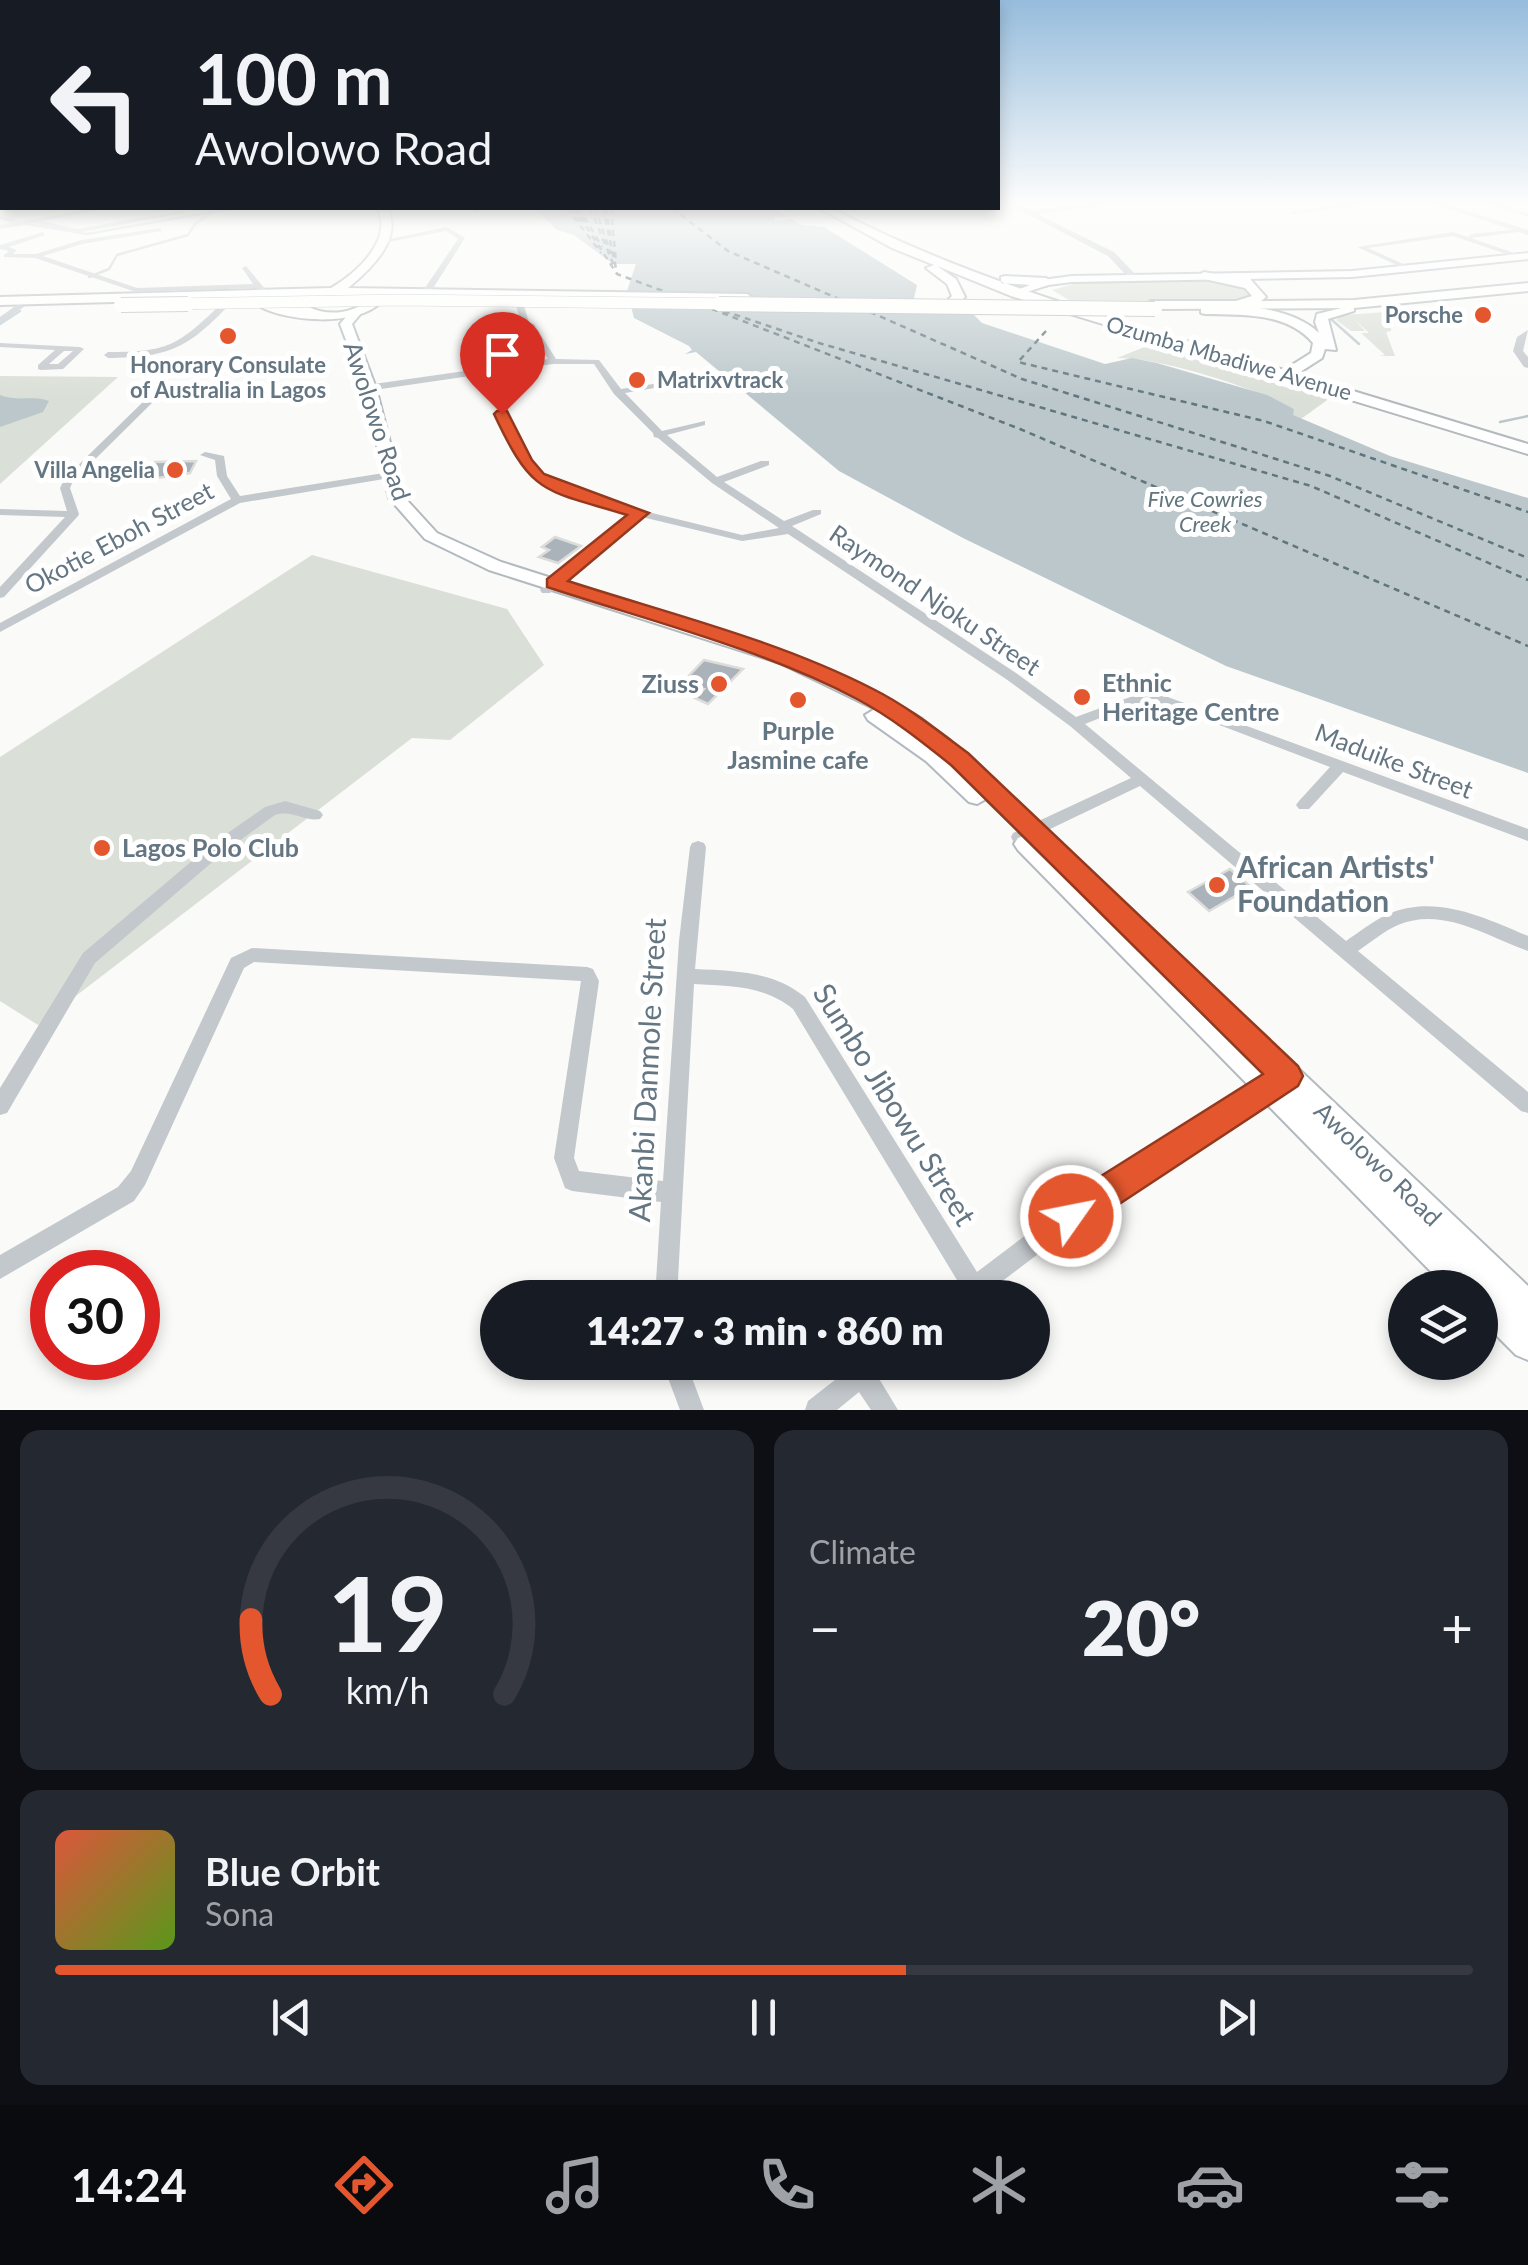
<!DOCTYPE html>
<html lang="en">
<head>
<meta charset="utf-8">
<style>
  :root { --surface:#171b24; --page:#242831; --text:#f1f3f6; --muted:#9ea1a6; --line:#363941; --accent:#e4572e }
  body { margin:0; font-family:Lato,sans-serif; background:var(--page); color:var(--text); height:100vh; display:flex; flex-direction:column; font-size:38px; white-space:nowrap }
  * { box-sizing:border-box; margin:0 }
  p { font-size:32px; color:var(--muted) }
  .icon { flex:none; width:55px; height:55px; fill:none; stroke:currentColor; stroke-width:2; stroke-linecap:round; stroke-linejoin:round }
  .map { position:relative; height:1410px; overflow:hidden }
  .drawer { display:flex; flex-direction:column; gap:20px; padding:20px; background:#0d0f14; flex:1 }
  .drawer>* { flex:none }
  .hud { position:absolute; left:0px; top:0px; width:1000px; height:210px; box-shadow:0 5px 15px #0003; background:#171b24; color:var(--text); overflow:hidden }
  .controls { position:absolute; left:1388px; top:1270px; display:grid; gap:20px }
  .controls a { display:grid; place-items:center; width:110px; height:110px; border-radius:50%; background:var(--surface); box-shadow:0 5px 15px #0003; font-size:50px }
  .speed { position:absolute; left:30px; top:1250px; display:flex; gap:20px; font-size:50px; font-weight:700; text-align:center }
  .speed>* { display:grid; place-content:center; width:130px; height:130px; border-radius:50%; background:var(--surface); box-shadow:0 5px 15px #0003; line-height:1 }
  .speed .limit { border:15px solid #d22; background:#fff; color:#111 }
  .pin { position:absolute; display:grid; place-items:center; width:85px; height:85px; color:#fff; margin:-102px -42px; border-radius:50% 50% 50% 0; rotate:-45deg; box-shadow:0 0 10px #0007 }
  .pin .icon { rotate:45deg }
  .me { position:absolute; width:110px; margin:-55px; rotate:57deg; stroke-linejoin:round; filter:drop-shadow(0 0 8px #0008) }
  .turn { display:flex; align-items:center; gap:35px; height:210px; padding:0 30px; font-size:45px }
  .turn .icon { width:130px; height:130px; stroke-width:2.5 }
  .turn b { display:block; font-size:70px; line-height:85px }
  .big { font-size:75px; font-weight:800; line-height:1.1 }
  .drawer .card { flex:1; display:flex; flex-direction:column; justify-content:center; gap:15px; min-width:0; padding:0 35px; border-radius:20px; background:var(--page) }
  .drawer .dial { align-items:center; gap:0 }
  .dial svg { height:260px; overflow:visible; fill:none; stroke:var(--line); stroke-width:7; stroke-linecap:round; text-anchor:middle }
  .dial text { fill:var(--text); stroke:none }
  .song { display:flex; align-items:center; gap:30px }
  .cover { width:120px; height:120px; border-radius:15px; background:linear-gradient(135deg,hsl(10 70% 55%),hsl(90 70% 35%)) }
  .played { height:10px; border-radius:5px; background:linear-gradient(90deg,var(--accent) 60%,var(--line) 60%) }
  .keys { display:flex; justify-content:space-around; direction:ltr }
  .heat { display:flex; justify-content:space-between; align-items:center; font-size:55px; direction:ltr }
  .drawer .tiles { flex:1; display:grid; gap:20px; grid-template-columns:1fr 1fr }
  .card:last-child { grid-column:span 2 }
  .trip { position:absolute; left:480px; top:1280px; width:570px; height:100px; border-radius:50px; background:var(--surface); box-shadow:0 5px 15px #0003; font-weight:800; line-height:100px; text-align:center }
  .menu { display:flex; height:160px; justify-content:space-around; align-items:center; background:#090b0e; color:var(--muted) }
  .menu .icon { width:70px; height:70px }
  .menu .selected { color:var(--accent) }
  .menu b { font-size:45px; color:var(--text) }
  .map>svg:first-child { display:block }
  .green { fill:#dadfd7 }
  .water { fill:#bbc7cb }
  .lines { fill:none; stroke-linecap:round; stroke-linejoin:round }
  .stream { stroke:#bbc7cb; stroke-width:2.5 }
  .ferry { stroke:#60757c; stroke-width:2.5; stroke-dasharray:6 5; stroke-linecap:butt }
  .building { fill:#aab3b9; stroke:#dcdcda; stroke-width:2.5 }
  .secondary-casing { stroke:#b3babf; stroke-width:4 }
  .primary-casing { stroke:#b5babe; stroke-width:4 }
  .trunk-casing { stroke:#b4b9bd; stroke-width:4 }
  .minor { fill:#c3c8cc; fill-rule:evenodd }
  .tertiary { fill:#c3c8cc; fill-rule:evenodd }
  .secondary { fill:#fff; fill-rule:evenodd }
  .primary { fill:#fff; fill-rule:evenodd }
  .trunk { fill:#fff; fill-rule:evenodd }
  .primary-bridge-far1-casing { stroke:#b5babe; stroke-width:12; stroke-linecap:butt }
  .primary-bridge-casing { stroke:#b5babe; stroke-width:16; stroke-linecap:butt }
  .primary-bridge-far1 { stroke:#fff; stroke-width:11 }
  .primary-bridge { stroke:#fff; stroke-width:14 }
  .route { fill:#e4572e; stroke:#94391e; stroke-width:2.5 }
  .poi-dot { fill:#e4572e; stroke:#fff; stroke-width:4 }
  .labels { text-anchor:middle; stroke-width:10; stroke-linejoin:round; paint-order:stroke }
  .far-poi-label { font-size:22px; font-weight:bold; fill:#657683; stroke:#fff; text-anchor:end }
  .far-street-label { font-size:22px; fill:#657683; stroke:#fff }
  .far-water-label { font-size:22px; font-style:italic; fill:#60757c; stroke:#fff }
  .street-label { font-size:25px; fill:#657683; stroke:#fff }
  .poi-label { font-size:25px; font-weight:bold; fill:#657683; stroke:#fff; text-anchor:start }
  .near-poi-label { font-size:30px; font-weight:bold; fill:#657683; stroke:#fff; text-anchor:start }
  .near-street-label { font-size:30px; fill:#657683; stroke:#fff }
</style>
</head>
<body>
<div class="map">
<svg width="1528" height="1410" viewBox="0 0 1528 1410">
  <rect width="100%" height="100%" fill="#fafaf8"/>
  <path class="green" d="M1156,279C1185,280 1233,271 1251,298L1235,302L1069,300L1052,290L1085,281Z
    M1445,308L1466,316L1432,315L1391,324V331L1386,332L1395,356H1379L1385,355L1361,333H1369L1355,320L1365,331H1351L1336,320L1342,315Z
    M1157,342L1260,374L1284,387L1334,395L1301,419L1292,415L1294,409C1251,387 1164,358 1117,358Z
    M0,376L118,377L0,484Z
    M312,555L507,609L544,665L450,740L412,738L38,1025L0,1001V757Z"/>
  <path class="water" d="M541,208H772L788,217H774L775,221L791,219L802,225L824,227L917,285L914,298L921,310L970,311L982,323L1105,364L1132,358L1157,363L1267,395L1294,409L1293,415L1390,456L1528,498V773L1226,666L963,538L839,471L696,352L685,354L692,350L689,346L634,318L627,291L636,264H613L574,235L557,230L537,211Z
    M0,395C17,402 33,395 49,401L43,412L0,427Z"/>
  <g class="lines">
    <path class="stream" d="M1486,202L1528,215
      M0,218L14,221
      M23,223L87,234L235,208
      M89,277L109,269L117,255L188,235L195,224L211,213
      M1332,320L1359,344
      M0,324L20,311
      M1500,422L1528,416"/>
    <path class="ferry" d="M567,208L601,253
      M571,208L582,224
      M574,208L617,274L671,294
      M576,208L586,223
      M579,208L602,247
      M590,208L615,268
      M595,208L611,254
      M603,208L617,273
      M606,208L611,238
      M611,208L616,263
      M672,208L728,251L839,299
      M712,309L1020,429L1528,646
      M724,311L819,343L1311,486L1528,580
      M870,312L1022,379L1330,476L1528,558
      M1046,331L1018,362L1264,421L1528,512"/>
  </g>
  <path class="building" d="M196,461L190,473L151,479L154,473H149L155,462Z
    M555,537L581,546L558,563L539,557L549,550L542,547Z
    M704,660L743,669L708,704L695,698L704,689L683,682Z
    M1230,869L1251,887L1209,911L1188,892Z"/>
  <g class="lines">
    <g class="secondary-casing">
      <path id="secondary" d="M1528,253V259L1352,277L1072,282L1048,285L1015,296L1010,293L1042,280L1072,276L1352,271Z
        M352,310L362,312L352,324L376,388L404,497L437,533L501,562L794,655L872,690L922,719L966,754L1528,1286V1360L1516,1355L1480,1319V1288H1447L1018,850L1014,844L1018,838L1024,836L986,799L977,804L969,802L926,761L868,720L865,715L875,709L780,663L489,570L425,539L389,498L364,388L340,324Z"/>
    </g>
    <g class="primary-casing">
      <path id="primary" d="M377,208H387C404,238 371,269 348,288L747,294L753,298L747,302L587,297H382L381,302C357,327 287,322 259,306L265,302L295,307L305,297L0,305V297L331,288C357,273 394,239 377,208ZM335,295L363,296L370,300C352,313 329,317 309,307L318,299Z
        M1204,272L1239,279L1243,274H1251V280L1266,297L1261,301L1354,300L1528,283V291L1354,308L1151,309L1145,305L1151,301H1236L1252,296L1245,288L1200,278L1198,276Z"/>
    </g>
    <g class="trunk-casing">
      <path id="trunk" d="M819,208H831C974,283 1130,324 1284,370L1311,353L1313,343C1287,312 1242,315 1205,314L1201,313V307C1237,303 1292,307 1319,333L1315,322L1317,314L1354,305V311L1328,319L1336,350L1325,349L1322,358L1297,374L1528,444V454L1011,296L937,266L956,279L965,297L956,305H948L946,302L952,296L947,284L926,268L934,265L892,248Z
        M1005,276L1046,278L1052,282L1046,286L1001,283V277Z"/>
    </g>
    <path class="minor" d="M1362,202H1377L1293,214L1290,212Z
      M97,208H107L43,221L77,229L181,211L184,213L77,233L34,223L0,229V225Z
      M472,208H478L480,212L475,213Z
      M447,227L465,238L430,293H424L423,291L458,239L446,231L383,243L380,241Z
      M160,228L162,231L82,244L43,256L137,288L253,284L242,268L246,266L270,295L263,297L256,288L136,292L35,258L4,257V255L9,251L0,249V245L43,232L45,235L9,247L17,250L13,254H36L81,240Z
      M1520,229L1518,232L1471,238L1523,256L1521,259L1453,236L1368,248L1412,268L1410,271L1357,247L1453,232L1468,237L1471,234Z
      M18,304L25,306L0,323V317Z
      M520,304L524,306L529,322L519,327L515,325L521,321L516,306Z
      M220,305L227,307C186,350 167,357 108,358L104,355L108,352C168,352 177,346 220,305Z
      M531,324H534L556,359L599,360L621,389L666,382V386L625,393L662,431L705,421V425L667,435L717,477L761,461H769V465L724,482L784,521L813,510H821V514L792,526L1016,673L1076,717L1133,696H1165L1528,829V841L1343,772L1309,809H1299L1296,805L1299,801L1330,767L1164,704H1135L1085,724L1346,941C1359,932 1372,922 1386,915C1434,893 1483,917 1528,936V951C1488,937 1443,906 1398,925C1384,931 1371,942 1358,951L1528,1092V1113L1521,1111L1140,786L1025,841H1013L1011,837L1013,833L1131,778L1070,726L1006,679L788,534L742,541L642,517L550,593H542L540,590L542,587L632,514L543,485L520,462L484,374L360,392L356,389L360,386L548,359L527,326ZM553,364H594L614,394L653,433L654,437L658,438L712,483L779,528L742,535L644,511L551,481L529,461L492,372Z
      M0,343L80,347L84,349L63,369L41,370L38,369V365L55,350L0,347ZM64,351H73L58,364H49Z
      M144,401L152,403L73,481L70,488L79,514L78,516L4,597L0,598V587L65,517L0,515V509L67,511L60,488L65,478Z
      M205,452L224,456L227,476L240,496L390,472L395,475L390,478L240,503L0,632V623L231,499L217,476L215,460L200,455Z
      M285,801L320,811L323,815L320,819C305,822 292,809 275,815L224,852L95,963L7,1113L0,1115V1088L83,953L212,844L265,807Z
      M698,841L704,843L706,847L695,969C735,971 773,971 805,997L977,1272L1063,1207L1263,1081L1270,1078L1277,1081L1280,1087L1277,1093L1079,1223L980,1298H950L953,1290L960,1285L793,1009C763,985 730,986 694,984L677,1298H655L661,1202L572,1191L565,1188L554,1158L581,981L254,962L244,968L145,1185L134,1201L0,1279V1255L118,1187L131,1171L231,958L252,948L587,967L593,969L599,981L574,1158L579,1171L663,1181L679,941L690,847L692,843Z
      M662,1362H686L704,1410H680Z
      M858,1362H890L886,1370L878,1377L898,1410H871L859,1392L837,1410H805L808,1401Z"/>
    <path class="tertiary" d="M1004,202H1013L1029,210L1124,202L1037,214L1114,252L1137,276L1129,278L1108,256Z
      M1428,202H1439L1528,230V235Z
      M1528,330L1523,351L1528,357V368L1524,367L1513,351L1517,337Z"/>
    <use href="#secondary" class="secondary"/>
    <use href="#primary" class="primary"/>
    <use href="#trunk" class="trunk"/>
    <g class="primary-bridge-far1-casing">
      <path id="primary-bridge-far1" d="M121,305L400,300L929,306"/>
    </g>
    <g class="primary-bridge-casing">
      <path id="primary-bridge" d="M719,304L1155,309
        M121,305L188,304"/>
    </g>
    <use href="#primary-bridge-far1" class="primary-bridge-far1"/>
    <use href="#primary-bridge" class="primary-bridge"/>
  </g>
  <linearGradient id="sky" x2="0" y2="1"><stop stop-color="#96bcdc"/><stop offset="0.51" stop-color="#fdfdfc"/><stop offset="1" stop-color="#fdfdfc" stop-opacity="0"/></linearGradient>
  <rect width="1528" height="399" fill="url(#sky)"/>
  <path class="route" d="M497,411H507L532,460L544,474L649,513L568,581C670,614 777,640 873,689C907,706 937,730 968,753L1298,1066L1303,1076L1298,1086L1083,1228L1071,1233L1058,1228L1053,1216L1058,1203L1263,1074L951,765C921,741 891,717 857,699C760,648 650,621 547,587V579L627,515C543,489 533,497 494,414Z"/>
  <g class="poi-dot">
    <circle cx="1483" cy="315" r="10"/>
    <circle cx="228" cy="336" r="10"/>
    <circle cx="637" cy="380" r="10"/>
    <circle cx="175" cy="470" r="10"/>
    <circle cx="719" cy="684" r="10"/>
    <circle cx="1082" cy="697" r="10"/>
    <circle cx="798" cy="700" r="10"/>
    <circle cx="102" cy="848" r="10"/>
    <circle cx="1217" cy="885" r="10"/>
  </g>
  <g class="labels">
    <g class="far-poi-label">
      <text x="1463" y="323">Porsche</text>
      <text x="228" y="373" text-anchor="middle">Honorary Consulate<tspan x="228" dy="25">of Australia in Lagos</tspan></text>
      <text x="657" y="388" text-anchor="start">Matrixvtrack</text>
      <text x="155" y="478">Villa Angelia</text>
    </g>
    <g class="far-street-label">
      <text transform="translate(1229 358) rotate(16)" y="8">Ozumba Mbadiwe Avenue</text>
    </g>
    <g class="far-water-label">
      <text x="1205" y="507">Five Cowries<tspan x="1205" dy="25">Creek</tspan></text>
    </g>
    <g class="street-label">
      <text transform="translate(377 421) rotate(72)" y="9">Awolowo Road</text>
      <text transform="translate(119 538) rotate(-28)" y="9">Okotie Eboh Street</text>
      <text transform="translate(935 600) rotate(34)" y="9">Raymond Njoku Street</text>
      <text transform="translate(1394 761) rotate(21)" y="9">Maduike Street</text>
      <text transform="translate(1378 1164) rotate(44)" y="9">Awolowo Road</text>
    </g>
    <g class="poi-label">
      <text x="1102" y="692">Ethnic<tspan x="1102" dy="29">Heritage Centre</tspan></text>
      <text x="699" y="693" text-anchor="end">Ziuss</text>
      <text x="798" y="740" text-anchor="middle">Purple<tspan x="798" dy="29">Jasmine cafe</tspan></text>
      <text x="122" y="857">Lagos Polo Club</text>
    </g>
    <g class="near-poi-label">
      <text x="1237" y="878">African Artists'<tspan x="1237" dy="34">Foundation</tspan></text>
    </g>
    <g class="near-street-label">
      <text transform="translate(648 1070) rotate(-87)" y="10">Akanbi Danmole Street</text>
      <text transform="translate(894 1105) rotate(58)" y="10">Sumbo Jibowu Street</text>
    </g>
  </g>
</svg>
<div class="controls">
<a><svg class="icon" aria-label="layers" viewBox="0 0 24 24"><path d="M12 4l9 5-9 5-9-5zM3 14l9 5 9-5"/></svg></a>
</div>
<div class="speed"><div class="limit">30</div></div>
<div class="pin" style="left:502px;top:414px;background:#d93025"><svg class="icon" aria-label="arrive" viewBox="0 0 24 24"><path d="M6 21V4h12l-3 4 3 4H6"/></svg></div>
<svg class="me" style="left:1071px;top:1216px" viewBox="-20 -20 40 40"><circle r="17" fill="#e4572e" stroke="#fff" stroke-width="3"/><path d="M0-11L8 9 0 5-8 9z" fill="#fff"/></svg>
<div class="trip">14:27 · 3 min · 860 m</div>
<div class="hud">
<div class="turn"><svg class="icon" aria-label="left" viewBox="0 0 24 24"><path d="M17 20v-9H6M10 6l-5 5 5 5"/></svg><div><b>100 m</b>Awolowo Road</div></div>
</div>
</div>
<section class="drawer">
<div class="tiles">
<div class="card dial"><svg viewBox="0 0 100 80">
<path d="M14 69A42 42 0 1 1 86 69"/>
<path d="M14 69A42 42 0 0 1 8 46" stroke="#e4572e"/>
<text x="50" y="56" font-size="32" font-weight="700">19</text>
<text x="50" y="72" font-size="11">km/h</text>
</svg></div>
<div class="card"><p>Climate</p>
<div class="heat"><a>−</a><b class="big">20°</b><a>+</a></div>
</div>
<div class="card">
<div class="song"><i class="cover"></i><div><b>Blue Orbit</b><p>Sona</p></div></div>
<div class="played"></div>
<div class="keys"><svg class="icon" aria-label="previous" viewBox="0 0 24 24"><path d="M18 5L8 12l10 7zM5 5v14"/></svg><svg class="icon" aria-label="pause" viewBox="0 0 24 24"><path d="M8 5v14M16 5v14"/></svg><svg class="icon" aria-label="next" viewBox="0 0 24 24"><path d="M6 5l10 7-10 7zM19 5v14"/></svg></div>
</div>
</div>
</section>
<nav class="menu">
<b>14:24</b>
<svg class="icon selected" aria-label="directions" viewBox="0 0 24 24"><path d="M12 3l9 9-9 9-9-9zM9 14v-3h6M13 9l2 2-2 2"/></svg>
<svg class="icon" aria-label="music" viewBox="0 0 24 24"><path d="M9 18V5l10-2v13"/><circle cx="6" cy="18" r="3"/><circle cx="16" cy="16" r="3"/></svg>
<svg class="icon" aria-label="phone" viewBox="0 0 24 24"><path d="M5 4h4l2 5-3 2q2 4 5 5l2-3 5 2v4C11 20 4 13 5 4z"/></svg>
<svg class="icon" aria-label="climate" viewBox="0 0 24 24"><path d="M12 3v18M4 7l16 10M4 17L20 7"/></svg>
<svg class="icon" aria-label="car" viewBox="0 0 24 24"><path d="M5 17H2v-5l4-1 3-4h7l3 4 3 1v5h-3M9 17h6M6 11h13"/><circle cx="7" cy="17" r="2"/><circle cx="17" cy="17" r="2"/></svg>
<svg class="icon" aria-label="filters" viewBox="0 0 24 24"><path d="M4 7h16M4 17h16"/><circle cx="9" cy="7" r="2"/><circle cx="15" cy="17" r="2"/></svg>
</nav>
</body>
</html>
